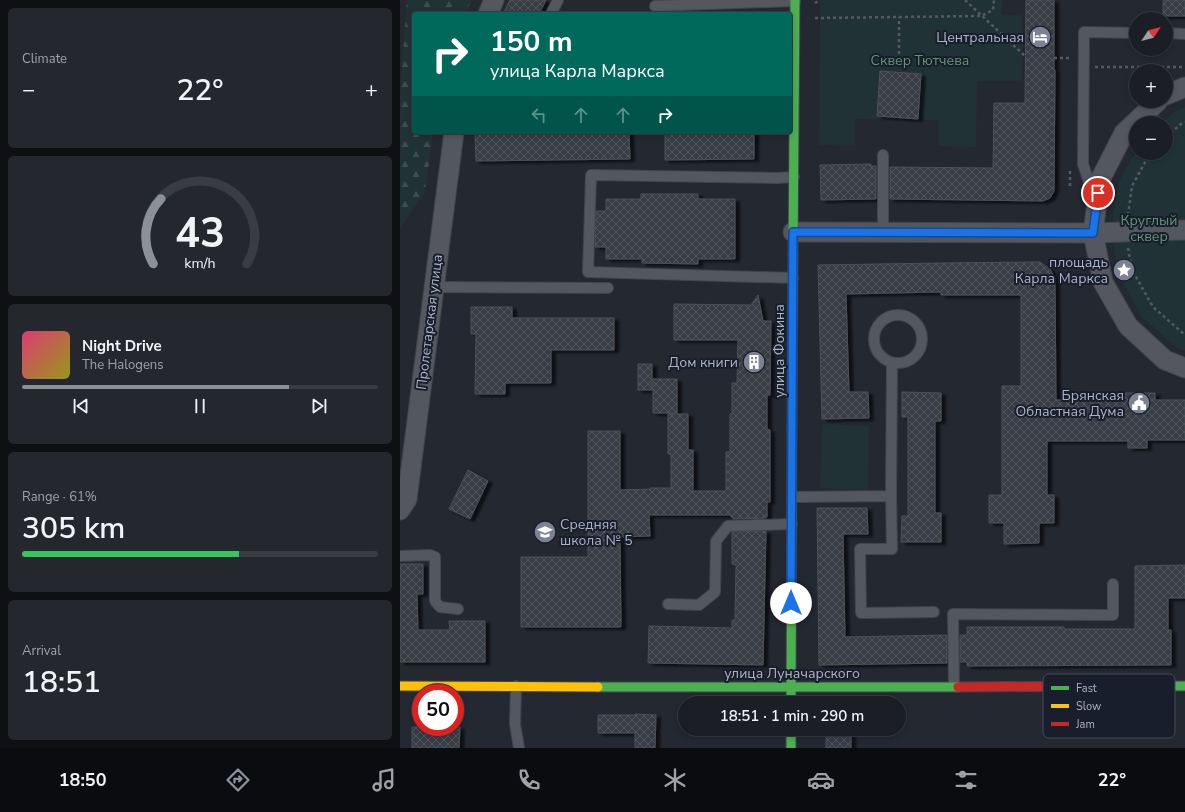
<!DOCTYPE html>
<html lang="en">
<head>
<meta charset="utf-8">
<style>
  :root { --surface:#1b1e25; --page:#24272d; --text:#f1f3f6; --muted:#a0a2a7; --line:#393c42; --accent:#8c9099 }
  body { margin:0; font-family:"Nunito Sans",sans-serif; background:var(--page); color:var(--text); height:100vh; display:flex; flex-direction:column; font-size:15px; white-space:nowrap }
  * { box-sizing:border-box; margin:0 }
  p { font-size:13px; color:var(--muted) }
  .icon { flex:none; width:22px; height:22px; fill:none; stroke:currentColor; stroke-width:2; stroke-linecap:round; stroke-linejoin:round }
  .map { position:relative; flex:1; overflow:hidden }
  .drawer { display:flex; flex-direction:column; gap:8px; padding:8px; background:#0f1014; width:400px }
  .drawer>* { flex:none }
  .guide { position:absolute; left:12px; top:12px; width:380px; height:122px; border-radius:4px; box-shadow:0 2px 6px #0003,0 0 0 1px var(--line); background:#00695c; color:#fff; overflow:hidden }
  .needle { width:26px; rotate:54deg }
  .controls { position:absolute; left:729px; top:12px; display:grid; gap:8px }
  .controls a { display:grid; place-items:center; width:44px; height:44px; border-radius:50%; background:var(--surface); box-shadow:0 2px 6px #0003,0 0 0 1px var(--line); font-size:20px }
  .speed { position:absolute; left:12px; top:684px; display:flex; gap:8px; font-size:20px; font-weight:700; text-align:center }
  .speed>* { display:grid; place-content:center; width:52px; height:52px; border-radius:50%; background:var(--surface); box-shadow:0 2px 6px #0003,0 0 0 1px var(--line); line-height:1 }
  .speed .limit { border:6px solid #d22; background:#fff; color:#111 }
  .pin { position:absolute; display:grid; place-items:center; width:34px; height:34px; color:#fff; margin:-17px; border:2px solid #fff; border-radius:50%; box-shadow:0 1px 4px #0007 }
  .me { position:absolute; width:44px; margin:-22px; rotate:0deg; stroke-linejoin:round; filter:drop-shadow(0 0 3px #0008) }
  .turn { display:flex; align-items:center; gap:14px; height:84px; padding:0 12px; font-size:18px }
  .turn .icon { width:52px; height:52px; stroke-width:2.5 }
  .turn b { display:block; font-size:28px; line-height:34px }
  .lanes { display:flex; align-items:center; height:38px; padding:0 12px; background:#0003; justify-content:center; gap:20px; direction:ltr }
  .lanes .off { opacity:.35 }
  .big { font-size:30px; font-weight:600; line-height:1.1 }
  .drawer .tile { flex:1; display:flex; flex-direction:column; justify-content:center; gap:6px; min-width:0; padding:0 14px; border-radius:6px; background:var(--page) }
  .drawer .dial { align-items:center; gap:0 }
  .dial svg { height:104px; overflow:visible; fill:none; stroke:var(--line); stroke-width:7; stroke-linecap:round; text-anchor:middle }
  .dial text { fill:var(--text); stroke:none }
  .song { display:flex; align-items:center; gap:12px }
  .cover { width:48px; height:48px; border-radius:6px; background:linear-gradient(135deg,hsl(340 70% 55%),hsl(60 70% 35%)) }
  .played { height:4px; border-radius:2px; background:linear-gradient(90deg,var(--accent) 75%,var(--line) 75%) }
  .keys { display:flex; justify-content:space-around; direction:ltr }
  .heat { display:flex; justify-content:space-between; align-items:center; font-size:22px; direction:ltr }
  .charge { height:6px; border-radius:3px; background:linear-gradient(90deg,#34c759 61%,var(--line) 0) }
  .trip { position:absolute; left:278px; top:696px; width:228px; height:40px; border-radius:20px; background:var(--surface); box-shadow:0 2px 6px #0003,0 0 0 1px var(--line); font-weight:600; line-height:40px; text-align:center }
  .menu { display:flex; height:64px; justify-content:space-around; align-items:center; background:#0b0c0f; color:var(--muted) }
  .menu .icon { width:28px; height:28px }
  .menu .selected { color:var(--accent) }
  .menu b { font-size:18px; color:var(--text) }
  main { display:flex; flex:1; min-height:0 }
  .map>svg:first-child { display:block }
  .forest { fill:url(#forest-firs) }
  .green { fill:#213236 }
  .building { fill:url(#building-cross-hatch); stroke:#4b505a; filter:url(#shadow) }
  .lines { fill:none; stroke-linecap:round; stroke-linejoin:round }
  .lane-casing { stroke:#41454e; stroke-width:12 }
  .street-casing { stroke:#41454e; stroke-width:21 }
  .fast-casing { stroke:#41454e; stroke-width:11 }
  .slow-casing { stroke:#41454e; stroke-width:11 }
  .jam-casing { stroke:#41454e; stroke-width:11 }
  .path { stroke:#555a62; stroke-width:2.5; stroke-dasharray:3 3; stroke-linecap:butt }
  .lane { stroke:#545760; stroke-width:10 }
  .street { stroke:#545760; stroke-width:19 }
  .fast { stroke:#4caf50; stroke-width:9 }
  .slow { stroke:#ffc107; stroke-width:9 }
  .jam { stroke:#c62828; stroke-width:9 }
  .route-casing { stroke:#114b97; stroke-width:10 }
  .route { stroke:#1a73e8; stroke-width:7 }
  .labels { text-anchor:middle; stroke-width:4; stroke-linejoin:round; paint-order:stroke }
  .poi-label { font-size:14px; fill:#acb3c4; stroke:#181e2b; text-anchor:end }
  .park-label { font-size:14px; fill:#649473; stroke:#181e2b }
  .street-label { font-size:14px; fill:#acb3c4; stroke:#181e2b }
  .key { fill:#181e2b; stroke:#444b59; stroke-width:1 }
  .key-label { font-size:11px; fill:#acb3c4 }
</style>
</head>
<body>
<main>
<section class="drawer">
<div class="tile"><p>Climate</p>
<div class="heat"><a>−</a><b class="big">22°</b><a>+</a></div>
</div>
<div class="tile dial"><svg viewBox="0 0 100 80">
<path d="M14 69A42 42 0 1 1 86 69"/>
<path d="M14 69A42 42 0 0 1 20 19" stroke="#8c9099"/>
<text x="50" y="56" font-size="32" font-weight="700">43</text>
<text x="50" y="72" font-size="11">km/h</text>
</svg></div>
<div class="tile">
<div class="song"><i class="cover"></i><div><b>Night Drive</b><p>The Halogens</p></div></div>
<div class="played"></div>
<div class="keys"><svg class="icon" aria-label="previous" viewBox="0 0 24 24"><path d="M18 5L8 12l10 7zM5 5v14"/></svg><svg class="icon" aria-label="pause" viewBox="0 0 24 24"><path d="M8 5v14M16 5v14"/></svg><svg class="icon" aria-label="next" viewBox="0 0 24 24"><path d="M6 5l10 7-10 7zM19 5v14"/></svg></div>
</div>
<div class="tile"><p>Range · 61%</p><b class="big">305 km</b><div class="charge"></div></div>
<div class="tile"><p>Arrival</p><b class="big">18:51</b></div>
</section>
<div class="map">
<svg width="785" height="748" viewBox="0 0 785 748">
  <defs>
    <pattern id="forest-firs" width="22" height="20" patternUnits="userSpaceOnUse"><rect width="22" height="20" fill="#213236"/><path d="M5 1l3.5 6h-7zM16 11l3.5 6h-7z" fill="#3f4d51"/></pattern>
    <pattern id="building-cross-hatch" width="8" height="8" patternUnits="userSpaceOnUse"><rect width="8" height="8" fill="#393d45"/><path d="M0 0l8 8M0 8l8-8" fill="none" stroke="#53575e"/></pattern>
    <filter id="shadow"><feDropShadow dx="4.5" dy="2.5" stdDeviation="1" flood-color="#0009"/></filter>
  </defs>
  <rect width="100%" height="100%" fill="#242831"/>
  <path class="forest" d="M7,0H71L66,14H14V132H33L25,191L0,228V93Z"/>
  <path class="green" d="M420,0H602V15H622V81H577L576,147L539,146V120L455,119V146L419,145Z
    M785,107V351L777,348L742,317L719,275L713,244V216L718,183L736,151V153H766V123H762L774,112Z
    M422,424L469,426L468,490L420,488Z"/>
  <path class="building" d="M110,0H146L139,14H103Z
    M626,0H654V70H655L654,191L650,198L643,201L490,199V167L593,168L594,103H625Z
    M763,0H785V16H763Z
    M480,71L521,74L518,119L477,116Z
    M75,132H229L230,159L76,161Z
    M265,132H354V159L265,160Z
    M471,164V166H476V199L421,200L420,165Z
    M241,194H298V199H335V259H298V264L242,263V259H206V247H195L196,211H206V199H241Z
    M640,262L650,269L655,279L656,400H720V393H755V400H785V440H747V448H728V441H647V495H654V523H639V543L604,544V523H589V495H602V386H621V295H541V292L446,294L449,392H468L469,418L422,419L418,265L541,263Z
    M358,295L363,321H371L370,395H367V429L370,430V502H367V517H366V518L333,519V517H331V515H249L250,536L220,537L221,627H121V557H188V431H220V490L251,489L250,488H271V454H268V414H288V450H293V491H326V452H330V414H332V383H337L338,340H274V304L351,305Z
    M71,307H112V318H214V350H151V383H105V394H75L76,334H71Z
    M238,364H252V390H238Z
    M253,379H277V413H253Z
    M502,392L541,393V421H535V513H541V542H501L502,516H508V417H502Z
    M68,470L88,481L70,519L49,509Z
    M417,508H467L468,534H443L445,637L547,635V663L419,665Z
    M366,531L363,665L248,663L249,626L332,628V620H335L336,565L332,564V532Z
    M0,564H23V594H17L18,630H50L49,621H85V662H0Z
    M785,565V598H768V630H771V665L567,666V662H560V635H567V627H664V629H735V566Z
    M235,714L256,715L255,748H235V733H198V715H235Z
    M12,727H60L59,748H12Z
    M426,729H451V748H426Z"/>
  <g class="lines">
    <g class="lane-casing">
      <path id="lane" d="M255,6L395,1
        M151,14L158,0
        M766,33L785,34
        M694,198L683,164L684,32L736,33
        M483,232V155
        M393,278L188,272L191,175L377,178L394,177
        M34,287L208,288
        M474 339a24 24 0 1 1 48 0a24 24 0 1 1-48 0Z
        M492,363L491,496L492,549H460L461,613L534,612
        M392,497L491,496
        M0,556L30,555L35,557V601L40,607L58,609
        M268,604L299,605L315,592L316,541L328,526L392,524
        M116,686L115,724L119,748
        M554,686L553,614L713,615V584"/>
    </g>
    <g class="street-casing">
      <path id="street" d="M88,14L94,0
        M766,95L785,87
        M758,101L724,133L700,180L693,233L703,282L728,326L765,360L785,368
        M393,232L693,233L785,230
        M0,510L7,499L54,132"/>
    </g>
    <g class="fast-casing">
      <path id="fast" d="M393,254L395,0
        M714,686H785
        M198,687H558
        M391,703L392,426
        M391,729V748"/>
    </g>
    <g class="slow-casing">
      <path id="slow" d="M392,426L393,254
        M0,686L198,687"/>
    </g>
    <g class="jam-casing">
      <path id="jam" d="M558,687L714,686"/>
    </g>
    <path class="path" d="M565,0L626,57
      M415,3L420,0
      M415,18L581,16L593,10L594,0
      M654,58H671
      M499,60V17
      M695,67H785
      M766,137L781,124L785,122
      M670,186V170
      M728,215L732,186L750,153
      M728,248L732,270L753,307L785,335"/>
    <use href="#lane" class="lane"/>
    <use href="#street" class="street"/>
    <use href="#fast" class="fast"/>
    <use href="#slow" class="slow"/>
    <use href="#jam" class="jam"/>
  </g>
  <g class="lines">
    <g class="route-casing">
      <path id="route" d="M391,603L393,232L693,233L698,193"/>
    </g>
    <use href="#route" class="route"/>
  </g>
  <defs>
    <g id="hotel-disc" transform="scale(1.15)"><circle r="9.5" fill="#7c8291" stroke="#181e2b"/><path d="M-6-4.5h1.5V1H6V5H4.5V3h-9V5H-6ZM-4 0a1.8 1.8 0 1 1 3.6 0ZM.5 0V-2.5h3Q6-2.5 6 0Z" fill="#fff"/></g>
    <g id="sight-disc" transform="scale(1.15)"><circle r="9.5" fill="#7c8291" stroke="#181e2b"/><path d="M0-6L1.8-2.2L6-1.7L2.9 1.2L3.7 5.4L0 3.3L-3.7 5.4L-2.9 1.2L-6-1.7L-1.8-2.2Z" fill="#fff"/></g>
    <g id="building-disc" transform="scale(1.15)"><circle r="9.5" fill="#7c8291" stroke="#181e2b"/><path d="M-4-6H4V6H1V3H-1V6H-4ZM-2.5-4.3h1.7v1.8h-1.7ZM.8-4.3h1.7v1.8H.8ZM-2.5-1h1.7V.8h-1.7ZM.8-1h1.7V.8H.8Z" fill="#fff"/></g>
    <g id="civic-disc" transform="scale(1.15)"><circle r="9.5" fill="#7c8291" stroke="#181e2b"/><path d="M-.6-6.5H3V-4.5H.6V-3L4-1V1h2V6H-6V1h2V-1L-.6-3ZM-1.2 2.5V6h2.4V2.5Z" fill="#fff"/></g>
    <g id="school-disc" transform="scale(1.15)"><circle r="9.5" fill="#7c8291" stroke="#181e2b"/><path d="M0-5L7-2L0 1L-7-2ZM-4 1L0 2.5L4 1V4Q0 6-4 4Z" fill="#fff"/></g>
  </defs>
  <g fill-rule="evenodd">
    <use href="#hotel-disc" x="640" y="37"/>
    <use href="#sight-disc" x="724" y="270"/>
    <use href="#building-disc" x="354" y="362"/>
    <use href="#civic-disc" x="739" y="403"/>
    <use href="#school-disc" x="145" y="532"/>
  </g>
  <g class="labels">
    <g class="poi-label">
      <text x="624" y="42">Центральная</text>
      <text x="708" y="267">площадь<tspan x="708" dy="16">Карла Маркса</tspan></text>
      <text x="338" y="367">Дом книги</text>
      <text x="724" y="400">Брянская<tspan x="724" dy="16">Областная Дума</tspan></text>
      <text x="160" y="529" text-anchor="start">Средняя<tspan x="160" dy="16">школа № 5</tspan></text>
    </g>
    <g class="park-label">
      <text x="520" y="65">Сквер Тютчева</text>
      <text x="749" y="225">Круглый<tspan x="749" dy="16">сквер</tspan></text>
    </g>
    <g class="street-label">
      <text transform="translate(29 322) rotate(-83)" y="5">Пролетарская улица</text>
      <text transform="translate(379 351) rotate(-90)" y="5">улица Фокина</text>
      <text x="392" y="678">улица Луначарского</text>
    </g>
  </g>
  <rect x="643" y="674" width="132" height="64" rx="6" class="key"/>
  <rect x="651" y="686" width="18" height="4" fill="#4caf50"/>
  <rect x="651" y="704" width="18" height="4" fill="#ffc107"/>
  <rect x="651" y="722" width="18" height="4" fill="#c62828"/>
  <g class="key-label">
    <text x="676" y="692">Fast</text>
    <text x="676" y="710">Slow</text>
    <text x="676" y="728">Jam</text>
  </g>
</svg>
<div class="controls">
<a><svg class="needle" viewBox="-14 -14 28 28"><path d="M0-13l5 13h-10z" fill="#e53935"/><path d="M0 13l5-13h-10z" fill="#a0a2a7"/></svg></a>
<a>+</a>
<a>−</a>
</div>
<div class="speed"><div class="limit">50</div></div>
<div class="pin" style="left:698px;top:193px;background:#d93025"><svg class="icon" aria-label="arrive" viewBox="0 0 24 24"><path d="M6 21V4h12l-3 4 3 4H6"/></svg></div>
<svg class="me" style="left:391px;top:603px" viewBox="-20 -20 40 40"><circle r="19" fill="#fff"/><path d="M0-13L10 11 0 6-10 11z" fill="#1a73e8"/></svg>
<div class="trip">18:51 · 1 min · 290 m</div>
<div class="guide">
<div class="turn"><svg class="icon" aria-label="right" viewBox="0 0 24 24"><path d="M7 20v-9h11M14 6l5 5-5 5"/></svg><div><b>150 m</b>улица Карла Маркса</div></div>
<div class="lanes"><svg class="icon off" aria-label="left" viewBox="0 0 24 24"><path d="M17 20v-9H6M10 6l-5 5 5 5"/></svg><svg class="icon off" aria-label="ahead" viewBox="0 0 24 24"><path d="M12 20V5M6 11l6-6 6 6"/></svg><svg class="icon off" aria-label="ahead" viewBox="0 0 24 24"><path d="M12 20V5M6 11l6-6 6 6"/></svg><svg class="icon" aria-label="right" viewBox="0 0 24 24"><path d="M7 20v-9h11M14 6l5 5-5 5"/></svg></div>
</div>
</div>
</main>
<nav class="menu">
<b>18:50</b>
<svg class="icon selected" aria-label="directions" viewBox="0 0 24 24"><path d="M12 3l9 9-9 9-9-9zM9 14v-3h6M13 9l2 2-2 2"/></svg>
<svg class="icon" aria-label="music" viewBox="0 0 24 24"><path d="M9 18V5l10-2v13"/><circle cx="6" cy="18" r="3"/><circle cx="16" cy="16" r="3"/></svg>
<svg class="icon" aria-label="phone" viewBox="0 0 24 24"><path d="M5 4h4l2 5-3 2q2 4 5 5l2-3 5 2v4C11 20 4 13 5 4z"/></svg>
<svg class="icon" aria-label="climate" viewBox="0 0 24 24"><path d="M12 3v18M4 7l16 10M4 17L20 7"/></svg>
<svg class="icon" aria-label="car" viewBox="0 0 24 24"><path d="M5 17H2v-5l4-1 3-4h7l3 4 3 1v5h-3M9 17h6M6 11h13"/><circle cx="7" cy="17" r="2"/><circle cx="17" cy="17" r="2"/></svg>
<svg class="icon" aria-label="filters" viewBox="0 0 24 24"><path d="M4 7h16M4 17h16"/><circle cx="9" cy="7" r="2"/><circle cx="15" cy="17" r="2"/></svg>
<b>22°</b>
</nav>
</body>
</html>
